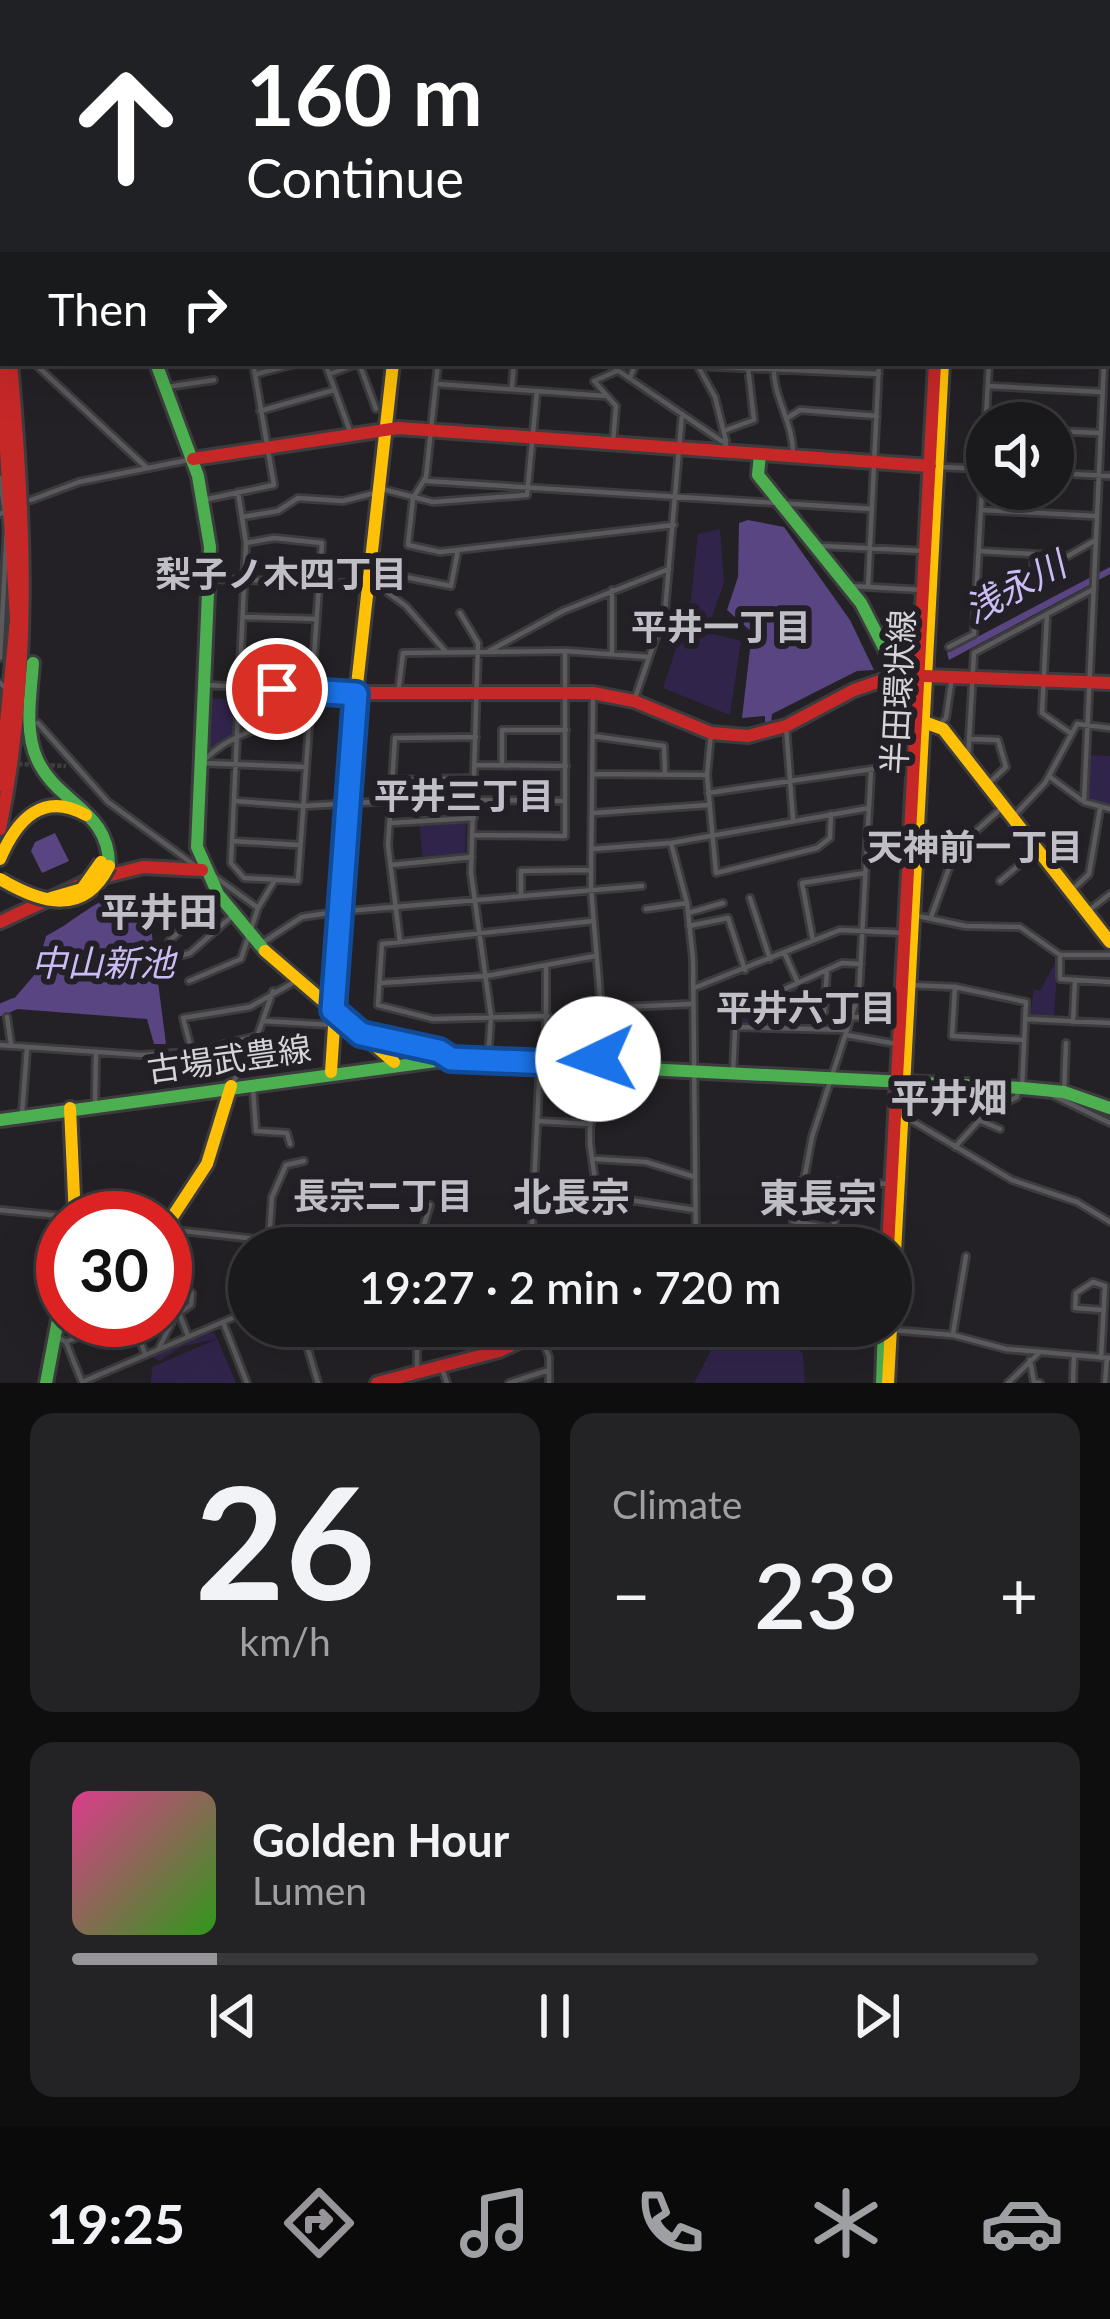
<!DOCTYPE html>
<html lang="en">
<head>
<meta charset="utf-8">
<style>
  :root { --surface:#1a191c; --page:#232225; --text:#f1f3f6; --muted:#9fa0a3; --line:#38383b; --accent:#979599 }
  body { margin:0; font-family:Lato,"Noto Sans JP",sans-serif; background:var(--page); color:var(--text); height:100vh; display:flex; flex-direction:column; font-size:45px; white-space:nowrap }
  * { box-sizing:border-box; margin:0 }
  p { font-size:39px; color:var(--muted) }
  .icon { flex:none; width:66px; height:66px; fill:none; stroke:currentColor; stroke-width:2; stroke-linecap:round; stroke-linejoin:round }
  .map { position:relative; height:1383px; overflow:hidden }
  .drawer { display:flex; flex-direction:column; gap:30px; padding:30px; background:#0e0e0f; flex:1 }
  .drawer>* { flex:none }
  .top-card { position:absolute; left:0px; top:0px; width:1110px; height:366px; box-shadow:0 12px 48px #0002,0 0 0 3px var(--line); background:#202124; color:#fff; overflow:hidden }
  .buttons { position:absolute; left:966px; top:402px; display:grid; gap:24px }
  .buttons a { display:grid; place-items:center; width:108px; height:108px; border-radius:50%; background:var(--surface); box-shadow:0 12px 48px #0002,0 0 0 3px var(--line); font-size:60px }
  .speed { position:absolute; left:36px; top:1191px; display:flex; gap:24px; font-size:60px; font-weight:700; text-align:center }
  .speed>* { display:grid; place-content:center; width:156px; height:156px; border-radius:50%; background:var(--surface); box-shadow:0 12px 48px #0002,0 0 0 3px var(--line); line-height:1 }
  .speed .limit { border:18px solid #d22; background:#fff; color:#111 }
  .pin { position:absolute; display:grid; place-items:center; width:102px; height:102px; color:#fff; margin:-51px; border:6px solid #fff; border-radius:50%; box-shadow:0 3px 12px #0007 }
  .me { position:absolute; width:132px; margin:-66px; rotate:267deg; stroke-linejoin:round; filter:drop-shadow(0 0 9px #0008) }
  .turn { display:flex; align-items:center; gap:42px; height:252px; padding:0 48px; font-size:54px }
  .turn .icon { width:156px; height:156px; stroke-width:2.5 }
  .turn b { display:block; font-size:84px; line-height:102px }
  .then { display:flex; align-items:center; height:114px; padding:0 48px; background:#0003; gap:24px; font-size:45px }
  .big { font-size:90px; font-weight:600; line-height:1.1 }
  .drawer .card { flex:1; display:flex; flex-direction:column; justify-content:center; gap:18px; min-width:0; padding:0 42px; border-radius:24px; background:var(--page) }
  .drawer .dial { align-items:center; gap:0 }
  .dial b { font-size:156px; line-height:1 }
  .song { display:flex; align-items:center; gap:36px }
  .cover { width:144px; height:144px; border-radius:18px; background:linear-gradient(135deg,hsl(330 70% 55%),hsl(110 70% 35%)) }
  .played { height:12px; border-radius:6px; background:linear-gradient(90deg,var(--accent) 15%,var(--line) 15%) }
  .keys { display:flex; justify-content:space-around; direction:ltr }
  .heat { display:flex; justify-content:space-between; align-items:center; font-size:66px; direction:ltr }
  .drawer .tiles { flex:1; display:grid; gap:30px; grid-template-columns:1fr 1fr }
  .card:last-child { grid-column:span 2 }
  .trip { position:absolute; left:228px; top:1227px; width:684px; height:120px; border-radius:60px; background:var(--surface); box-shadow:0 12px 48px #0002,0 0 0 3px var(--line); font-weight:600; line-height:120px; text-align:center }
  .dock { display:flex; height:192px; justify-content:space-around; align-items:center; background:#0a0a0b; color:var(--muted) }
  .dock .icon { width:84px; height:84px }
  .dock .current { color:var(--accent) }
  .dock b { font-size:54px; color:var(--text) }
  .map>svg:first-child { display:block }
  .green { fill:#31244a }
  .water { fill:#594581 }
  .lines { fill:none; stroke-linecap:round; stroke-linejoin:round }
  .river { stroke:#594581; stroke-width:12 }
  .street-tunnel { stroke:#3e3c40; stroke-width:4.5; stroke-dasharray:4.5 2; stroke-linecap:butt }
  .street-casing { stroke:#3c3b3e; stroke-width:10 }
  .fast-casing { stroke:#3c3b3e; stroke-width:18 }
  .slow-casing { stroke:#3c3b3e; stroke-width:18 }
  .jam-casing { stroke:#3c3b3e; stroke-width:18 }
  .street { stroke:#5a595c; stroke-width:4.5 }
  .fast { stroke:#4caf50; stroke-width:12 }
  .slow { stroke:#ffc107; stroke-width:12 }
  .jam { stroke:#c62828; stroke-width:12 }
  .slow-bridge-casing { stroke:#3c3b3e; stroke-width:18; stroke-linecap:butt }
  .slow-bridge { stroke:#ffc107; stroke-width:12 }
  .route-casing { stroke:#114b97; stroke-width:30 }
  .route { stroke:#1a73e8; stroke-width:21 }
  .labels { text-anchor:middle; stroke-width:12; stroke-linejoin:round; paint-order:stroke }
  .street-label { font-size:33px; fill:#d5d4d8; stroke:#222026 }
  .neighbourhood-label { font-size:36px; font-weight:bold; fill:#c0bec6; stroke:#222026 }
  .water-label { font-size:36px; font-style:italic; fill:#ccbcf5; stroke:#222026 }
  .quarter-label { font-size:39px; font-weight:bold; fill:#c0bec6; stroke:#222026 }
</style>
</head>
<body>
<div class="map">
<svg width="1110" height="1383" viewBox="0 0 1110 1383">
  <rect width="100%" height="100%" fill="#232125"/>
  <path class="green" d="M720,529L724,583L711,619L703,621L690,608L698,534Z
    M689,628L741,641L730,715L663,688L682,631Z
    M209,698L239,700L236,732L210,751H205Z
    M1088,755L1110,756V806L1087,798Z
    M466,821L465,855L423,860L419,823Z
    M1058,957L1054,1017L1030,1016L1034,989L1040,991Z
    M796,988L794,1025L739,1021L742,1012Z
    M724,1326H731V1334L792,1342L803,1354L805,1383H694Z
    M214,1332L236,1383H151L152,1367L217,1339L183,1346L159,1361L151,1356Z"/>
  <path class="water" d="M748,520L784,527L850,620L874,670L857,671L772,714L771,723L765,724V716L742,718L752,632L727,610L738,577L739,523Z
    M1110,567V574L949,660L947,653Z
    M55,833L69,861L42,873L31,851L35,842Z
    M129,892L151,928L166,1044H154L147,1019L17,1009L12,1001L36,973L46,936C76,921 95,898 129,892Z"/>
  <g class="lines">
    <path class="river" d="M0,1010L14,1004"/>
    <path class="street-tunnel" d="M0,319H3
      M18,764L66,766"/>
    <g class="street-casing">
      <path id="street" d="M201,0L205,3
        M433,0L443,3
        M867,0L883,3
        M37,3L40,0
        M135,3L137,0
        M217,3L219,0
        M263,3L265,0
        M356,3V0
        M454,3V0
        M568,3V0
        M681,3V0
        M794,3L795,0
        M907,3L908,0
        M1024,3V0
        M1107,25H1110
        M0,38L3,36
        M0,66L3,68
        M1107,157L1110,160
        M1107,219L1110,215
        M1107,222L1110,225
        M34,363L147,468
        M325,363L351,434
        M359,363L376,409
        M438,363L426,477L413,498L408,545L440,552L674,525
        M607,363L726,444V451
        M774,363C771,396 794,421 793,455
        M698,366L879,374
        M699,368L715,397L726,441
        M257,374L298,363
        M330,374L359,363
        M630,378L636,363
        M438,384L606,396
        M988,386L1102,392
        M167,387L214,380
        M512,387L514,363
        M260,411L334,390
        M789,417L800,410L877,416
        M726,430L754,420L748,367
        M1053,431L1100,433
        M613,442L616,406L594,381L617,371
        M939,467L987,469
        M1053,473L1110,476
        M0,478L7,527L0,658
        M426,481L872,509
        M382,489L433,502L527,495L537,391
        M238,492L246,543L231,863L244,878L298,881L322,543L274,538L246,543
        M31,500L79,482L193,459
        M203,500L274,485L253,363
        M981,510L1095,516
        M0,514L2,513
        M242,517L278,511L298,498L343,501L379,492
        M822,546L924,551
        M979,551L1068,556L1094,541
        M400,576L451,586L458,550
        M211,579L376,584L406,606L446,652
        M851,586L923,590
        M868,587L879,363
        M977,605L1033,574L1034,554
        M460,613L478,643L471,873L491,1016L488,1060
        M1047,614L1042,713L1069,732
        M244,617L316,619
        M949,647L974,634L989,363
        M489,651L563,611L669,569
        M612,654V590
        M243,655L314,656
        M0,683L9,691
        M207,685L337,693
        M593,693L591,888L601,1008L598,1065
        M398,694L403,653L565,651L649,657
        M634,701L665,611L682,414
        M38,723L108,802L197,867
        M939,725L946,718L952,677
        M786,726L793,819
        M711,733L707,775L716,873L817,848L830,838L831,814
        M593,736L664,746L665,775
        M969,739L998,740L1006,767L987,785
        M968,759L974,653L1092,590
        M201,763C229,734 269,721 309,723
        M201,763L306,767
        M475,765L566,766
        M502,765V730H566
        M871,770L859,993L812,1137L804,1180L889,1184
        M592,774L707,775
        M1050,777L1084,802L1110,809
        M393,780L475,778
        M708,793L914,763
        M474,800L565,801
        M235,801L303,806L391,801
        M1084,802L1104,363
        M594,813L708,805
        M1013,817L1045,783L1077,724L1110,728
        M390,823L474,818
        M474,835L565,836V651
        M232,841L299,845
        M671,843L687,903L693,959L696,1248
        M592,849L671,843L869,808
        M391,865L472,857
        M207,871L258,908
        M1000,881L1037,850
        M1072,890L1089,874L1100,809
        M521,894V871L591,870
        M217,898L169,941L173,958L190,953L231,917
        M750,898L770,959
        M646,909L687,903
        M1088,911L1110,894
        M688,913L723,903
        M913,915L966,926L1020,927L1060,955H1110
        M931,917L956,849L1004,806
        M689,926L728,918L745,970
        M813,941L802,883L865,873
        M400,942L388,845L395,738L476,737
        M262,943L302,917L335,912L642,886
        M784,952L798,983
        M1060,958V979L1110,982
        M189,981L241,959L258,908L275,880
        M381,983L486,976L595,956
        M910,985L955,987L1026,1002L1022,1088
        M955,987L952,1036L1023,1040
        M694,988L840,930L905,933
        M601,1008L691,1004
        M548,1016L433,1019L378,1005L382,944L593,921
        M7,1017L11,1044
        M851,1017L898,1018
        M1026,1019L1110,1023
        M264,1021L332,1025
        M1073,1022L1075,980
        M736,1027L847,1030
        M823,1028L827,970
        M365,1035L439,1051L451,1059
        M846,1035L897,1044
        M0,1045L141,1055L192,1052L257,1036
        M192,1052L183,1018L250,1007L296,981
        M546,1062V966
        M590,1064V1144L597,1195L695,1210
        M733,1072L736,1011L842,963L861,964
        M232,1084L253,1048L273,991
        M253,1089L256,1131L287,1133L290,1144
        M1064,1092L1066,1043
        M1048,1093L1110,1123
        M95,1105L96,1053
        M22,1114L27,1048
        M904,1116L1012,1180L1077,1202L1110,1222
        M979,1120L1000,1129
        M537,1121L591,1124
        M955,1147L986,1113L1017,1097L1018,1088
        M596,1159L646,1162L695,1177
        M797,1181L793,1221L833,1229L835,1220
        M779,1198L783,1182L799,1181
        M0,1210L72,1217
        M165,1229L336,1248
        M269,1240L272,1197L286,1165L304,1161
        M417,1248L430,1205
        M531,1248L540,1062
        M557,1248V1243H587
        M166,1309L179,1313
        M133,1320L145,1354
        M223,1322L249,1311
        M301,1326L318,1383
        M530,1326L540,1332L594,1326
        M537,1326L549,1357V1383
        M825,1326L884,1330
        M891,1330L953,1335L1006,1349L1110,1358
        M953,1333L966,1256
        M55,1336L66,1342L82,1382L223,1322L247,1383
        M188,1336L179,1313L191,1305L192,1293
        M66,1342L100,1328L96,1320
        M159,1348L172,1322
        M1101,1358L1105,1286L1093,1282L1076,1293L1075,1308L1103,1310
        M1030,1360L1034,1382L1040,1383
        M417,1369V1326
        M442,1369L447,1383
        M509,1383L549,1370
        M1008,1383L1038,1354
        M1073,1383L1074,1355
        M1105,1383L1107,1358"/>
    </g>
    <g class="fast-casing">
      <path id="fast" d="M967,0V3
        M156,363L198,476L210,547L197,847L218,894L265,951
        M760,454L758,475L861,603L898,675
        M33,663C31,693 24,730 37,759C57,804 110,810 109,866
        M0,1120L451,1059L1022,1088L1064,1092L1110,1108
        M46,1383L63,1293
        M882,1383L884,1326"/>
    </g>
    <g class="slow-casing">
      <path id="slow" d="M123,0L127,3
        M401,0V3
        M959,0V3
        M0,251L3,281
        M924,722L943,729L1110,942
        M0,859C17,819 43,791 86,815
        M265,951L394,1062
        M331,1072L356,694L393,363
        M70,1108L75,1218
        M165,1228L207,1164L231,1086
        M888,1383L943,363"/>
    </g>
    <g class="jam-casing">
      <path id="jam" d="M1107,257L1110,260
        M0,346L16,620L0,785
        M193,459L398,428L930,466
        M337,693H593L634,701L711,733L748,736L786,726L854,690L898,675L1110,683
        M0,829C32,673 25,521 11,363
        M103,877L143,867L202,870
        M0,922L88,881
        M888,1248L935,363
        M377,1383L499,1351L540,1332"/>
    </g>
    <use href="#street" class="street"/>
    <use href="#fast" class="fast"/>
    <use href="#slow" class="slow"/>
    <use href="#jam" class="jam"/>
    <g class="slow-bridge-casing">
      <path id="slow-bridge" d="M0,879C42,904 84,916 109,866
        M51,898L82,889L101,862"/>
    </g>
    <use href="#slow-bridge" class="slow-bridge"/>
  </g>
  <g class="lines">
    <g class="route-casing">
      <path id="route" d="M277,689L356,694L333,1010L361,1034L439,1051L451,1059L598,1065V1059"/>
    </g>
    <use href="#route" class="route"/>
  </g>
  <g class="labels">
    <g class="street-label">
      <text transform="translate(898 692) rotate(-87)" y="12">半田環状線</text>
      <text transform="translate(229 1059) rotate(-8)" y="12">古場武豊線</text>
    </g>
    <g class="neighbourhood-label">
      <text x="281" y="587">梨子ノ木四丁目</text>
      <text x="721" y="640">平井一丁目</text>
      <text x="464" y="809">平井三丁目</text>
      <text x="975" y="860">天神前一丁目</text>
      <text x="806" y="1021">平井六丁目</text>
      <text x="383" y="1209">長宗二丁目</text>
    </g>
    <g class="water-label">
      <text transform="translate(1015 587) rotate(-28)" y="13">浅永川</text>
      <text x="103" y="976">中山新池</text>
    </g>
    <g class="quarter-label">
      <text x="159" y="926">平井田</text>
      <text x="949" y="1112">平井畑</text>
      <text x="571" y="1211">北長宗</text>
      <text x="818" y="1212">東長宗</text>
    </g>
  </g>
</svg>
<div class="buttons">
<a><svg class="icon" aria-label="sound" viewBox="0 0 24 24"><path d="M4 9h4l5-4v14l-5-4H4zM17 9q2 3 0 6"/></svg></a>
</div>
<div class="speed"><div class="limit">30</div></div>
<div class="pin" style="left:277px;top:689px;background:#d93025"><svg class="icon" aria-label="arrive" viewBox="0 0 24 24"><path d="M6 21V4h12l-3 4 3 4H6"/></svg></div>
<svg class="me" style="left:598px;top:1059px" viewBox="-20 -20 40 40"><circle r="19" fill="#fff"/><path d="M0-13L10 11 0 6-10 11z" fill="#1a73e8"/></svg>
<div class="trip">19:27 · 2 min · 720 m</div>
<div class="top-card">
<div class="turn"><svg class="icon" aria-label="ahead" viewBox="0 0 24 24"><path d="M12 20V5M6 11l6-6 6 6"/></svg><div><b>160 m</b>Continue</div></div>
<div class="then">Then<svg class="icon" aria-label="right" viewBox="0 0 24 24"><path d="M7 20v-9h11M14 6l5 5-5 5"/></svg></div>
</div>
</div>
<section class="drawer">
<div class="tiles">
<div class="card dial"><b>26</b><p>km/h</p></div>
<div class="card"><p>Climate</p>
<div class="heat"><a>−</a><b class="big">23°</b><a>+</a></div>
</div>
<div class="card">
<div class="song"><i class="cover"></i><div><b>Golden Hour</b><p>Lumen</p></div></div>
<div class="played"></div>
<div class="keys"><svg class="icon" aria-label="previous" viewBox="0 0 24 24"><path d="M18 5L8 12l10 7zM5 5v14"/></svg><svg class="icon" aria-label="pause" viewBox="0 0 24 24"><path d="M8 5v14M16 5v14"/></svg><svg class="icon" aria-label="next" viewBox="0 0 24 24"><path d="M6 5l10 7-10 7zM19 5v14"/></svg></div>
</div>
</div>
</section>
<nav class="dock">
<b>19:25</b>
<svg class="icon current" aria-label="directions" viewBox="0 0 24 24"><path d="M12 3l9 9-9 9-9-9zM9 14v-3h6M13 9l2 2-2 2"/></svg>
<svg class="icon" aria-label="music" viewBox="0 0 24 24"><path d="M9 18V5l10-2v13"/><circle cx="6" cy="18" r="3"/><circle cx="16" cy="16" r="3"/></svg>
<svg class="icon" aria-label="phone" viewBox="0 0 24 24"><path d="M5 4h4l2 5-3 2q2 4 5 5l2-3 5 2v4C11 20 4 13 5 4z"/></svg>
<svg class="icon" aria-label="climate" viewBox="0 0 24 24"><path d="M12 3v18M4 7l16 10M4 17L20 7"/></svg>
<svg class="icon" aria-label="car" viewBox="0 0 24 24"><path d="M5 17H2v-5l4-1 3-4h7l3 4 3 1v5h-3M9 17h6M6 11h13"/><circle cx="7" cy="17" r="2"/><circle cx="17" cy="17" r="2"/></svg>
</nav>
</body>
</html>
